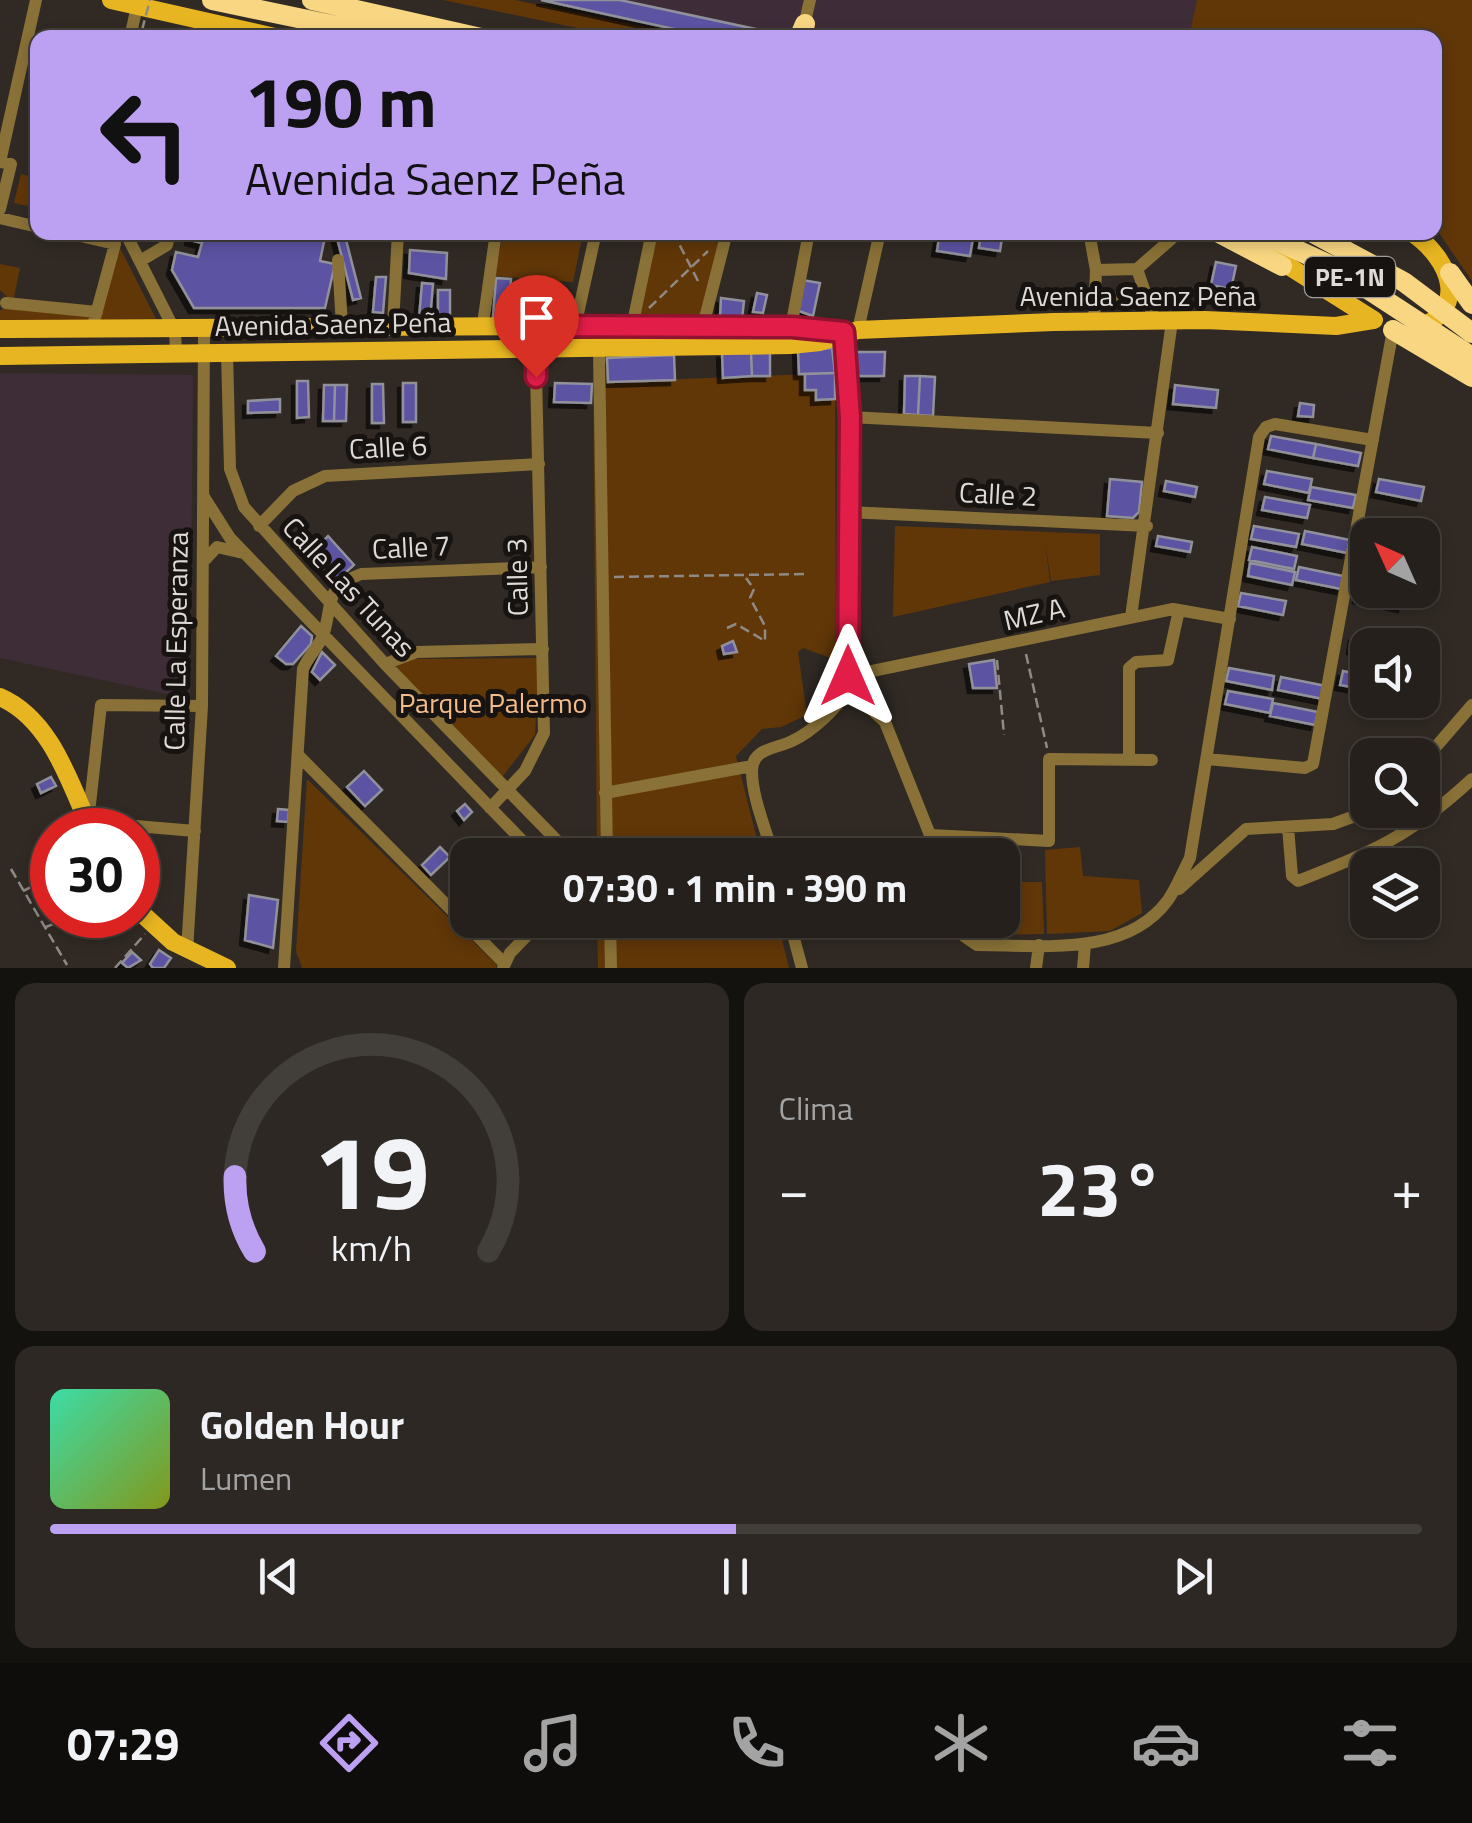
<!DOCTYPE html>
<html lang="es">
<head>
<meta charset="utf-8">
<style>
  :root { --surface:#25201b; --page:#2d2824; --text:#f1f3f6; --muted:#a3a3a3; --line:#423e3a; --accent:#bca0f2 }
  body { margin:0; font-family:"Titillium Web",sans-serif; background:var(--page); color:var(--text); height:100vh; display:flex; flex-direction:column; font-size:38px; white-space:nowrap }
  * { box-sizing:border-box; margin:0 }
  p { font-size:32px; color:var(--muted) }
  .icon { flex:none; width:55px; height:55px; fill:none; stroke:currentColor; stroke-width:2; stroke-linecap:round; stroke-linejoin:round }
  .map { position:relative; height:968px; overflow:hidden }
  .sheet { display:flex; flex-direction:column; gap:15px; padding:15px; background:#14120f; flex:1 }
  .sheet>* { flex:none }
  .banner { position:absolute; left:30px; top:30px; width:1412px; height:210px; border-radius:20px; box-shadow:0 5px 15px #0003,0 0 0 2px var(--line); background:#bca0f2; color:#111; overflow:hidden }
  .needle { width:65px; rotate:315deg }
  .fabs { position:absolute; left:1350px; top:518px; display:grid; gap:20px }
  .fabs a { display:grid; place-items:center; width:90px; height:90px; border-radius:20px; background:var(--surface); box-shadow:0 5px 15px #0003,0 0 0 2px var(--line); font-size:50px }
  .speed { position:absolute; left:30px; top:808px; display:flex; gap:20px; font-size:50px; font-weight:700; text-align:center }
  .speed>* { display:grid; place-content:center; width:130px; height:130px; border-radius:50%; background:var(--surface); box-shadow:0 5px 15px #0003,0 0 0 2px var(--line); line-height:1 }
  .speed .limit { border:15px solid #d22; background:#fff; color:#111 }
  .pin { position:absolute; display:grid; place-items:center; width:85px; height:85px; color:#fff; margin:-102px -42px; border-radius:50% 50% 50% 0; rotate:-45deg; box-shadow:0 0 10px #0007 }
  .pin .icon { rotate:45deg }
  .me { position:absolute; width:110px; margin:-55px; rotate:0deg; stroke-linejoin:round; filter:drop-shadow(0 0 8px #0008) }
  .turn { display:flex; align-items:center; gap:35px; height:210px; padding:0 50px; font-size:45px }
  .turn .icon { width:130px; height:130px; stroke-width:2.5 }
  .turn b { display:block; font-size:70px; line-height:85px }
  .big { font-size:75px; font-weight:700; line-height:1.1 }
  .sheet .widget { flex:1; display:flex; flex-direction:column; justify-content:center; gap:15px; min-width:0; padding:0 35px; border-radius:20px; background:var(--page) }
  .sheet .dial { align-items:center; gap:0 }
  .dial svg { height:260px; overflow:visible; fill:none; stroke:var(--line); stroke-width:7; stroke-linecap:round; text-anchor:middle }
  .dial text { fill:var(--text); stroke:none }
  .song { display:flex; align-items:center; gap:30px }
  .cover { width:120px; height:120px; border-radius:15px; background:linear-gradient(135deg,hsl(160 70% 55%),hsl(70 70% 35%)) }
  .played { height:10px; border-radius:5px; background:linear-gradient(90deg,var(--accent) 50%,var(--line) 50%) }
  .keys { display:flex; justify-content:space-around; direction:ltr }
  .heat { display:flex; justify-content:space-between; align-items:center; font-size:55px; direction:ltr }
  .sheet .tiles { flex:1; display:grid; gap:15px; grid-template-columns:1fr 1fr }
  .widget:last-child { grid-column:span 2 }
  .trip { position:absolute; left:450px; top:838px; width:570px; height:100px; border-radius:20px; background:var(--surface); box-shadow:0 5px 15px #0003,0 0 0 2px var(--line); font-weight:700; line-height:100px; text-align:center }
  .tabs { display:flex; height:160px; justify-content:space-around; align-items:center; background:#0f0d0b; color:var(--muted) }
  .tabs .icon { width:70px; height:70px }
  .tabs .on { color:var(--accent) }
  .tabs b { font-size:45px; color:var(--text) }
  .map>svg:first-child { display:block }
  .industrial { fill:#3e2d38 }
  .education { fill:#3e2d37 }
  .green { fill:#613708 }
  .building { fill:#5c53a2; stroke:#91919b; stroke-width:2.5; filter:url(#shadow) }
  .lines { fill:none; stroke-linecap:round; stroke-linejoin:round }
  .path { stroke:#908a85; stroke-width:2.5; stroke-dasharray:10 5; stroke-linecap:butt }
  .minor { stroke:#897137; stroke-width:12 }
  .major { stroke:#e7b521; stroke-width:18 }
  .highway { stroke:#f8d682; stroke-width:20 }
  .path-bridge { stroke:#908a85; stroke-width:2.5; stroke-dasharray:10 5; stroke-linecap:butt }
  .route-casing { stroke:#92132f; stroke-width:25 }
  .route { stroke:#e11d48; stroke-width:18 }
  .labels { text-anchor:middle; stroke-width:10; stroke-linejoin:round; paint-order:stroke }
  .shield { fill:#171311; stroke:#a39e9b; stroke-width:2.5 }
  .shield-label { font-size:25px; font-weight:bold; fill:#dfdad6 }
  .street-label { font-size:28px; fill:#dfdad6; stroke:#171311 }
  .park-label { font-size:28px; fill:#f5bc8b; stroke:#171311 }
</style>
</head>
<body>
<div class="map">
<svg width="1472" height="968" viewBox="0 0 1472 968">
  <defs>
    <filter id="shadow"><feDropShadow dx="-5" dy="5" stdDeviation="0" flood-color="#0009"/></filter>
  </defs>
  <rect width="100%" height="100%" fill="#312a24"/>
  <path class="industrial" d="M620,0H1197L1189,38L781,37Z"/>
  <path class="education" d="M0,373L193,375L190,699L0,658Z"/>
  <path class="green" d="M443,0H515L694,37H620Z
    M1197,0H1472V281L1437,230L1440,224L1435,221V38L1189,37Z
    M21,174L37,178V208L14,203Z
    M503,233H583L573,282L495,276Z
    M650,233H724L702,333H630Z
    M119,246L156,319L157,323L97,327Z
    M0,264L20,268L13,302L0,290Z
    M7,305L94,314L91,326H0V311Z
    M593,358H607L609,382L835,373L836,660L803,648L798,652L807,715L781,727L762,729L736,756L761,855H597Z
    M895,526L1100,534V575L1051,581L1045,541L1050,582L893,617Z
    M539,658L535,735L502,777L396,667L406,659Z
    M307,779L497,965L496,968H302L296,951Z
    M1080,847L1083,876L1139,880L1142,913L1110,931L1047,934L1045,850Z
    M1003,882H1042L1044,934L978,935L977,920H1002Z
    M597,920H777L789,968H598Z"/>
  <path class="building" d="M541,0H620L774,33L772,38H715Z
    M192,232H326L320,261L335,264L325,308H194L172,270L176,252L198,257L202,243L190,240Z
    M940,232H974L970,256L937,251Z
    M981,232H1003L1000,251L979,248Z
    M345,236L361,298L353,300L337,238Z
    M410,250L447,253L446,279L409,273Z
    M1216,262L1236,266L1231,289L1211,285Z
    M376,277H386L383,313L373,312Z
    M496,278L511,279L508,318L493,317Z
    M802,280L820,283L813,316L796,310Z
    M538,281L551,282L550,317L536,316Z
    M422,283L433,284L430,320L419,319Z
    M438,290H450V316L438,317Z
    M757,293L767,295L763,313L753,312Z
    M721,298L744,301L742,319L720,317Z
    M832,348L835,373L799,374L798,350Z
    M770,351V376H752L751,352Z
    M751,352L752,376L723,378L722,353Z
    M856,352H885L884,376H851Z
    M674,355L675,380L608,382L607,358Z
    M835,373V399L816,400V390H805V374Z
    M905,376H920L918,415L904,414Z
    M920,376L935,377L933,416L918,415Z
    M297,381H308L309,417L297,418Z
    M403,383H416V422H403Z
    M555,383L592,384L591,403L554,402Z
    M372,384H383L384,423H372Z
    M324,385H335L334,421H323Z
    M335,385H347L346,421H334Z
    M1175,385L1218,390L1216,408L1173,404Z
    M280,399V412L248,413V401Z
    M1300,403L1314,405L1313,417L1298,416Z
    M1271,436L1316,444L1313,458L1268,449Z
    M1316,444L1361,453L1358,466L1313,458Z
    M1267,471L1312,479L1309,493L1264,484Z
    M1110,479L1142,482L1139,512L1133,518L1107,516Z
    M1379,479L1424,487L1421,501L1376,492Z
    M1166,481L1197,487L1195,497L1164,491Z
    M1311,487L1356,495L1353,508L1308,500Z
    M1265,497L1310,505L1307,518L1262,510Z
    M1254,526L1299,534L1296,547L1251,539Z
    M1372,526L1417,534V535H1370Z
    M1305,531L1350,540L1347,553L1302,544Z
    M328,536L354,565L336,581L310,555Z
    M1158,536L1192,542L1190,552L1156,546Z
    M1252,547L1297,556L1294,569L1249,560Z
    M1250,563L1295,572L1292,585L1248,576Z
    M1299,567L1343,576L1341,589L1296,580Z
    M1360,585L1368,590L1405,594L1403,607L1358,598Z
    M1241,593L1286,601L1283,615L1238,606Z
    M301,626L312,636L311,644L293,664H286L276,656Z
    M1354,636L1399,645H1368V652L1352,649Z
    M733,641L737,652L724,654L722,646Z
    M322,652L335,665L320,680L312,672Z
    M994,660L997,688H973L969,664Z
    M1229,668L1274,676L1272,690L1226,681Z
    M1343,671L1368,676V690L1340,685Z
    M1281,677L1326,686L1323,699L1278,690Z
    M1228,691L1273,699L1270,713L1225,704Z
    M1273,703L1318,712L1315,725L1270,716Z
    M364,771L382,790L365,806L347,787Z
    M51,777L56,786L41,793L37,784Z
    M465,804L472,812L464,820L457,811Z
    M278,809L289,810L288,822L277,821Z
    M440,847L450,857L431,875L422,865Z
    M249,895L278,900L273,948L245,940Z
    M159,950L171,958L164,968H153L150,964Z
    M132,952L141,960L128,968L122,963Z"/>
  <g class="lines">
    <path class="path" d="M169,30L180,38
      M150,38L154,25
      M147,232L148,234
      M673,232L699,283
      M649,308L708,251
      M614,577L804,574
      M727,628L736,624L765,641V626L750,598L754,589L746,578
      M1026,654L1047,748
      M997,660L1004,735
      M11,869L67,965
      M23,891L52,877
      M46,927L74,915
      M115,968L145,934"/>
    <path class="minor" d="M803,30L810,0
      M130,38L137,6
      M0,209L11,164L0,162L36,0
      M0,218L38,227
      M63,232L115,244L92,329
      M125,232L175,331L176,352
      M1089,232L1096,270L1094,322
      M338,260L342,326
      M140,261L167,245L170,232
      M1137,269L1155,321
      M1096,270L1137,269L1177,234
      M1095,298L1147,297
      M6,303L97,312
      M483,324L496,232
      M393,325L398,232
      M703,326L727,232
      M575,327L596,232
      M632,327L652,232
      M791,327L809,232
      M858,330L880,232
      M599,348L607,855
      M227,353L230,469L244,507L385,664L571,855
      M850,417L1158,433
      M204,497L230,538L536,855
      M848,512L1147,526
      M259,526L293,491L325,476L539,464
      M203,562L217,547L243,553
      M1131,617L1172,321
      M385,664L417,652L543,649
      M848,676L1173,609L1230,619
      M847,687L885,722L938,855
      M298,755L504,963
      M1207,759L1305,768L1313,764L1393,330
      M1129,760V668L1136,662L1168,660L1179,610
      M1422,763L1472,705
      M605,793L752,766
      M490,808L525,771L544,733L535,326
      M1288,827L1292,876L1298,881C1376,850 1409,837 1472,779
      M195,831L88,822L101,705L202,706
      M931,835L1049,841V759L1152,760
      M773,855C766,829 752,798 752,771C752,748 776,749 792,741C810,733 842,706 847,687L850,417L844,332
      M1179,889L1246,829L1333,824L1371,810
      M610,920L611,968
      M789,920L802,968
      M959,920L964,936L977,945C1039,945 1126,958 1168,900C1177,887 1183,871 1190,858L1259,437L1266,427L1275,424L1373,440
      M187,951L202,706L204,330
      M284,968L303,669C308,656 320,646 324,633C333,602 324,588 361,574L541,567
      M503,968L510,953L542,920
      M1036,968L1039,945
      M1083,968L1085,945"/>
    <path class="major" d="M111,0L279,38
      M1170,232H1183
      M1411,232C1451,259 1472,312 1412,330
      M1274,257L1374,320
      M0,329C271,328 543,324 814,327L843,332
      M0,356L791,345L820,342L858,330L1054,322L1205,320L1336,326L1373,320
      M0,697C51,719 70,783 91,830
      M138,910L173,942L227,968"/>
    <path class="highway" d="M212,0L394,38
      M312,0L481,38
      M799,38L805,24
      M1217,232L1282,266
      M1258,232L1334,267L1472,357
      M1311,232L1404,282L1472,333
      M1450,273L1472,304
      M1393,330L1472,377"/>
    <path class="path-bridge" d="M142,30L150,0"/>
  </g>
  <g class="lines">
    <g class="route-casing">
      <path id="route" d="M536,377V326L792,327L844,332L850,417L848,676"/>
    </g>
    <use href="#route" class="route"/>
  </g>
  <g class="labels">
    <rect class="shield" x="1305" y="257" width="90" height="40" rx="8"/>
    <g class="shield-label">
      <text x="1350" y="286">PE-1N</text>
    </g>
    <g class="street-label">
      <text x="1138" y="306">Avenida Saenz Peña</text>
      <text transform="translate(333 324) rotate(-1)" y="10">Avenida Saenz Peña</text>
      <text transform="translate(388 447) rotate(-3)" y="10">Calle 6</text>
      <text transform="translate(998 494) rotate(3)" y="10">Calle 2</text>
      <text transform="translate(411 547) rotate(-3)" y="10">Calle 7</text>
      <text transform="translate(517 577) rotate(-91)" y="10">Calle 3</text>
      <text transform="translate(349 587) rotate(47)" y="10">Calle Las Tunas</text>
      <text transform="translate(1034 614) rotate(-13)" y="10">MZ A</text>
      <text transform="translate(176 641) rotate(-89)" y="10">Calle La Esperanza</text>
    </g>
    <g class="park-label">
      <text x="493" y="713">Parque Palermo</text>
    </g>
  </g>
</svg>
<div class="fabs">
<a><svg class="needle" viewBox="-14 -14 28 28"><path d="M0-13l5 13h-10z" fill="#e53935"/><path d="M0 13l5-13h-10z" fill="#a3a3a3"/></svg></a>
<a><svg class="icon" aria-label="sound" viewBox="0 0 24 24"><path d="M4 9h4l5-4v14l-5-4H4zM17 9q2 3 0 6"/></svg></a>
<a><svg class="icon" aria-label="search" viewBox="0 0 24 24"><circle cx="10" cy="10" r="6"/><path d="M15 15l6 6"/></svg></a>
<a><svg class="icon" aria-label="layers" viewBox="0 0 24 24"><path d="M12 4l9 5-9 5-9-5zM3 14l9 5 9-5"/></svg></a>
</div>
<div class="speed"><div class="limit">30</div></div>
<div class="pin" style="left:536px;top:377px;background:#d93025"><svg class="icon" aria-label="arrive" viewBox="0 0 24 24"><path d="M6 21V4h12l-3 4 3 4H6"/></svg></div>
<svg class="me" style="left:848px;top:676px" viewBox="-20 -20 40 40"><path d="M0-17L14 15 0 8-14 15z" fill="#e11d48" stroke="#fff" stroke-width="4"/></svg>
<div class="trip">07:30 · 1 min · 390 m</div>
<div class="banner">
<div class="turn"><svg class="icon" aria-label="left" viewBox="0 0 24 24"><path d="M17 20v-9H6M10 6l-5 5 5 5"/></svg><div><b>190 m</b>Avenida Saenz Peña</div></div>
</div>
</div>
<section class="sheet">
<div class="tiles">
<div class="widget dial"><svg viewBox="0 0 100 80">
<path d="M14 69A42 42 0 1 1 86 69"/>
<path d="M14 69A42 42 0 0 1 8 46" stroke="#bca0f2"/>
<text x="50" y="56" font-size="32" font-weight="700">19</text>
<text x="50" y="72" font-size="11">km/h</text>
</svg></div>
<div class="widget"><p>Clima</p>
<div class="heat"><a>−</a><b class="big">23°</b><a>+</a></div>
</div>
<div class="widget">
<div class="song"><i class="cover"></i><div><b>Golden Hour</b><p>Lumen</p></div></div>
<div class="played"></div>
<div class="keys"><svg class="icon" aria-label="previous" viewBox="0 0 24 24"><path d="M18 5L8 12l10 7zM5 5v14"/></svg><svg class="icon" aria-label="pause" viewBox="0 0 24 24"><path d="M8 5v14M16 5v14"/></svg><svg class="icon" aria-label="next" viewBox="0 0 24 24"><path d="M6 5l10 7-10 7zM19 5v14"/></svg></div>
</div>
</div>
</section>
<nav class="tabs">
<b>07:29</b>
<svg class="icon on" aria-label="directions" viewBox="0 0 24 24"><path d="M12 3l9 9-9 9-9-9zM9 14v-3h6M13 9l2 2-2 2"/></svg>
<svg class="icon" aria-label="music" viewBox="0 0 24 24"><path d="M9 18V5l10-2v13"/><circle cx="6" cy="18" r="3"/><circle cx="16" cy="16" r="3"/></svg>
<svg class="icon" aria-label="phone" viewBox="0 0 24 24"><path d="M5 4h4l2 5-3 2q2 4 5 5l2-3 5 2v4C11 20 4 13 5 4z"/></svg>
<svg class="icon" aria-label="climate" viewBox="0 0 24 24"><path d="M12 3v18M4 7l16 10M4 17L20 7"/></svg>
<svg class="icon" aria-label="car" viewBox="0 0 24 24"><path d="M5 17H2v-5l4-1 3-4h7l3 4 3 1v5h-3M9 17h6M6 11h13"/><circle cx="7" cy="17" r="2"/><circle cx="17" cy="17" r="2"/></svg>
<svg class="icon" aria-label="filters" viewBox="0 0 24 24"><path d="M4 7h16M4 17h16"/><circle cx="9" cy="7" r="2"/><circle cx="15" cy="17" r="2"/></svg>
</nav>
</body>
</html>
